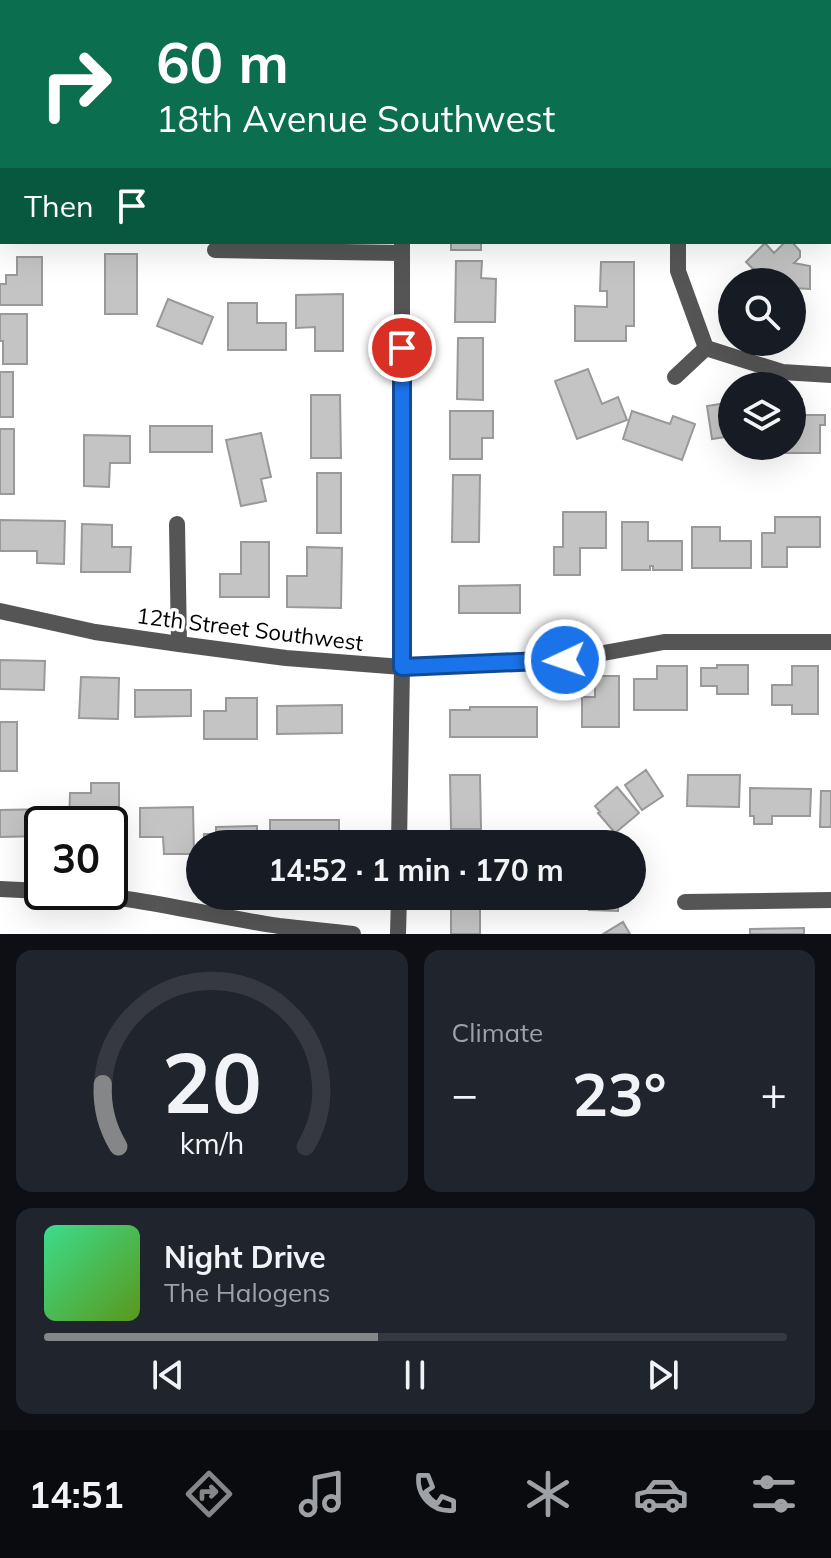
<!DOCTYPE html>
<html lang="en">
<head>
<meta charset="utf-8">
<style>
  :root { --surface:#171b24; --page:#20242c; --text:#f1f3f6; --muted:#9ea1a6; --line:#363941; --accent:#858687 }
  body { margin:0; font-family:Mulish,sans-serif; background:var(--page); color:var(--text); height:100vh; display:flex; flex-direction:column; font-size:30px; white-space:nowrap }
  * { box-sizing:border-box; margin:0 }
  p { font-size:26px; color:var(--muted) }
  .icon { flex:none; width:44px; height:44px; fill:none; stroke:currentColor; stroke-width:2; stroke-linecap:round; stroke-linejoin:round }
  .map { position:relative; height:934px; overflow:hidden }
  .details { display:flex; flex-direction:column; gap:16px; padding:16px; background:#0d0f14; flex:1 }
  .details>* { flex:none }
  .banner { position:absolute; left:0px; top:0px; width:832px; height:244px; box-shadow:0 8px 32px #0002; background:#0b6e4f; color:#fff; overflow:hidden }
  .tools { position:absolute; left:718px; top:268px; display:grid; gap:16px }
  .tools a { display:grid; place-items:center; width:88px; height:88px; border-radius:50%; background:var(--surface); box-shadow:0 8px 32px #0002; font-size:40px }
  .speed { position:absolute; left:24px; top:806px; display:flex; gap:16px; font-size:40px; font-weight:700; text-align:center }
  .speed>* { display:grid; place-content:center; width:104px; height:104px; border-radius:50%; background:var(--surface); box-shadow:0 8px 32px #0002; line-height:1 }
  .speed .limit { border:4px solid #111; border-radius:12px; background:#fff; color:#111 }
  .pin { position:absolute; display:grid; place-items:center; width:68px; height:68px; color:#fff; margin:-34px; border:4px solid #fff; border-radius:50%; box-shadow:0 2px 8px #0007 }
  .me { position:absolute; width:88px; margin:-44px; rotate:267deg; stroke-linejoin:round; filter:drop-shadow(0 0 6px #0008) }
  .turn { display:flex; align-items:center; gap:28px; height:168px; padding:0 24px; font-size:36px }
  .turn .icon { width:104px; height:104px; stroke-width:2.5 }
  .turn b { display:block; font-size:56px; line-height:68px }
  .then { display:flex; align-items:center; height:76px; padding:0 24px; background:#0003; gap:16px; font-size:30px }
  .big { font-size:60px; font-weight:700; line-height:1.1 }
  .details .tile { flex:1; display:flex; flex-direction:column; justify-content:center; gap:12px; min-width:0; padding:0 28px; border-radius:16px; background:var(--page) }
  .details .dial { align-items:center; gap:0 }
  .dial svg { height:208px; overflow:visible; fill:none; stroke:var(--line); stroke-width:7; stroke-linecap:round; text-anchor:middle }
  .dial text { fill:var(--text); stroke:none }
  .song { display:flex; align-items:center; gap:24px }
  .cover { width:96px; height:96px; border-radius:12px; background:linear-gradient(135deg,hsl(150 70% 55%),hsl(90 70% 35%)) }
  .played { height:8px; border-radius:4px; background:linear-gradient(90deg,var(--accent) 45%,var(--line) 45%) }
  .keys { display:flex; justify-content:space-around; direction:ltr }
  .heat { display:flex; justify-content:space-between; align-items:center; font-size:44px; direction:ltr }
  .details .tiles { flex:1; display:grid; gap:16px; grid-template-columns:1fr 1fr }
  .tile:last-child { grid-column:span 2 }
  .trip { position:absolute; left:186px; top:830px; width:460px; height:80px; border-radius:40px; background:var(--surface); box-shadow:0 8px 32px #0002; font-weight:700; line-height:80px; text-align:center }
  .dock { display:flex; height:128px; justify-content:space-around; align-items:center; background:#090b0e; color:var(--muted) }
  .dock .icon { width:56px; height:56px }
  .dock .active { color:var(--accent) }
  .dock b { font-size:36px; color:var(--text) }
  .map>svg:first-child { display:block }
  .building { fill:#c4c4c4; stroke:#999; stroke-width:2 }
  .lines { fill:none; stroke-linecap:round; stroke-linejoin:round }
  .minor { stroke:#555; stroke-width:16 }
  .route-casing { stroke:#114b97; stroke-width:20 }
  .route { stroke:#1a73e8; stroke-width:14 }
  .labels { text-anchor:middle; stroke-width:7; stroke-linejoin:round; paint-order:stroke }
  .street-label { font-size:22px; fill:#000; stroke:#fff }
</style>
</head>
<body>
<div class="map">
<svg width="831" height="934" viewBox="0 0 831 934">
  <rect width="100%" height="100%" fill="#fff"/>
  <path class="building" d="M296,0H342L296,2Z
    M576,0H623V2H576Z
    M830,102H831L830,169Z
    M451,242H481V250H451Z
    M785,242H792L800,251V257L794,263L810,266V289L792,288V282H766L746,262L765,243L774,253Z
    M105,254H137V314H105Z
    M17,257H42V305H0V284H6V275H17Z
    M456,261H482L481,278L496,279L495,322H455Z
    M601,262H634V326H626V341H575V306L607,307V291H600Z
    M343,294V351H315V327L296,328V295Z
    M168,299L213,317L202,344L157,326Z
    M228,303H257V323H286V350H228Z
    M0,314H27V364H3V341H0Z
    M458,338H483V400L457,399Z
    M588,369L602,404L618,397L627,420L577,439L555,381Z
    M0,372H13V417H0Z
    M311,395H340L341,458H311Z
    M792,399H802V415H825V425H820V453H768V446H792Z
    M732,402V436L712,439L707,406Z
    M450,411H493V438H482V459H450Z
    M632,411L670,424L673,416L695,424L682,460L623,439Z
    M150,426H212V452H150Z
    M0,429H14V494H0Z
    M261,433L271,477L261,479L266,501L241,506L226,440Z
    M84,435L130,436V463H110L109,487L84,486Z
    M317,473H341V533H317Z
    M453,475H480L479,542H452Z
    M563,512H606V548H580V575H554V547H563Z
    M775,517H820V547H787V567H762V533H775Z
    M0,520L65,521L64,564L37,563V551H0Z
    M622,522H648V541H682V570H653V566H650V570H622Z
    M82,524L112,525V547H131L130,572H81Z
    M692,527H720V541H751V568H692Z
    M241,542H269V597H220V574H241Z
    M307,547L342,548L341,608L287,607V576H307Z
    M520,585V613H459V586Z
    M0,660L45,661L44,690L0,689Z
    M717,665H748V694H717V686H701V668H717Z
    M657,666H687V710H634V679H657Z
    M792,666H818V714H792V705H772V685H792Z
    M595,676H619V727H582V697H595Z
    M81,677L119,678L118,719L79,718Z
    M135,690H191V716L135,717Z
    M226,698H257V739H204V711H226Z
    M342,705V733L277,734V706Z
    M470,707H537V737H450V710H470Z
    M0,722H17V771H0Z
    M646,770L663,796L642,810L625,785Z
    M450,775H480L481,829H451Z
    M688,775H740L739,807L687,806Z
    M91,783H119V821H97V824H69L70,793H91Z
    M617,787L639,813L615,833L598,813L600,812L595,806Z
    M750,788L811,789L810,816H772V824H754V816H750Z
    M821,791H831V827H820Z
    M193,807L194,854H164L163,837H140V808Z
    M51,809V824H42V836L0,837V810Z
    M270,820H339V844H270Z
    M257,826V844H204V834H216V827Z
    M451,837H492V844H451Z
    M590,896H618V911L589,910Z
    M480,897V934H451V898Z
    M623,922L630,934H603Z
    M804,928V934H750V929Z"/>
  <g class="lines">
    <path class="minor" d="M678,0V2
      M403,2V0
      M678,242V271L706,348L782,372L831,375
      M215,250L402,253
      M675,377L706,348
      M177,524L179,644
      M0,611L95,632L179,644L286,658L402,667L565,660L664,642H831
      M399,844L402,667V242
      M0,889L42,891
      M57,892C132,895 205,915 279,926C304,929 328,931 353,934
      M685,902L831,900
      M398,934L399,896"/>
  </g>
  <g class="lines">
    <g class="route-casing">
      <path id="route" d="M402,348V667L565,660"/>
    </g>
    <use href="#route" class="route"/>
  </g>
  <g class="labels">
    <g class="street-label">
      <text transform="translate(250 629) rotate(7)" y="8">12th Street Southwest</text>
    </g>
  </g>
</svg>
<div class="tools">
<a><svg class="icon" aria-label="search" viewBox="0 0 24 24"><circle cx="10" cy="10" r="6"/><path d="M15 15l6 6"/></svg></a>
<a><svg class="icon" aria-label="layers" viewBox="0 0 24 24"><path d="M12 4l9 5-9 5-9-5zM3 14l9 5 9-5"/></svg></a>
</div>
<div class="speed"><div class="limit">30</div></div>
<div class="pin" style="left:402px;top:348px;background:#d93025"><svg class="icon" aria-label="arrive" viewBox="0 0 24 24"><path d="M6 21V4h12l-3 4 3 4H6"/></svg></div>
<svg class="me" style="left:565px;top:660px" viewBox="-20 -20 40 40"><circle r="17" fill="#1a73e8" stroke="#fff" stroke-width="3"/><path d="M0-11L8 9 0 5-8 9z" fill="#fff"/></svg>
<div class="trip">14:52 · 1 min · 170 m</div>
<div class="banner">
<div class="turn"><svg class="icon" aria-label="right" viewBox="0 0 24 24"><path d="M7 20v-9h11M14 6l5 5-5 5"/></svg><div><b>60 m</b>18th Avenue Southwest</div></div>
<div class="then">Then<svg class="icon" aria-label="arrive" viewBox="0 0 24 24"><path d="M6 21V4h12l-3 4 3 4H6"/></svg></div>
</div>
</div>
<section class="details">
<div class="tiles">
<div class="tile dial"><svg viewBox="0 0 100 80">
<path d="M14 69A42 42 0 1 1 86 69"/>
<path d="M14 69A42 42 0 0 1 8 45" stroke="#858687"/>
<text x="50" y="56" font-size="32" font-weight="700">20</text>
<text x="50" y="72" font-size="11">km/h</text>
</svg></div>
<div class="tile"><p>Climate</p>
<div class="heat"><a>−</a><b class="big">23°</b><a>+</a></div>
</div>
<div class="tile">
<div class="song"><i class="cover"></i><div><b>Night Drive</b><p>The Halogens</p></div></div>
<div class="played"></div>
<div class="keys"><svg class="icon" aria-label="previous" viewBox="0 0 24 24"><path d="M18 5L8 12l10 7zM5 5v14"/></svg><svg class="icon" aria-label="pause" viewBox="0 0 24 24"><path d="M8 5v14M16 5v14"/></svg><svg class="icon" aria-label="next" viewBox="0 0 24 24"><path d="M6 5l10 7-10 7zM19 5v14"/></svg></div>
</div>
</div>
</section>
<nav class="dock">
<b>14:51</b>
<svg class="icon active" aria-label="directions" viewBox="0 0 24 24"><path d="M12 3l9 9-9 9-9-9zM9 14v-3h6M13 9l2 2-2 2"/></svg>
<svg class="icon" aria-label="music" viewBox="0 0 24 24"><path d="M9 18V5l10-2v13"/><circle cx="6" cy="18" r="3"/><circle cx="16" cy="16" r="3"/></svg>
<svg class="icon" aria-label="phone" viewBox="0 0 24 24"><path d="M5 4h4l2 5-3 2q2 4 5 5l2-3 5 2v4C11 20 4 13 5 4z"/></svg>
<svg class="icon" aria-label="climate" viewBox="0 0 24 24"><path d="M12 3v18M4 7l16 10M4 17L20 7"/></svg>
<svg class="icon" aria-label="car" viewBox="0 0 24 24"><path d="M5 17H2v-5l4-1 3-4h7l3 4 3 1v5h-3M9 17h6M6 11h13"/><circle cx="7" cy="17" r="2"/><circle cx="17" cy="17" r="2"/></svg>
<svg class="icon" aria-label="filters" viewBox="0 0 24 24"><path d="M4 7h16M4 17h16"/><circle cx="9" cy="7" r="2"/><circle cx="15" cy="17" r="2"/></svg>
</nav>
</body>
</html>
